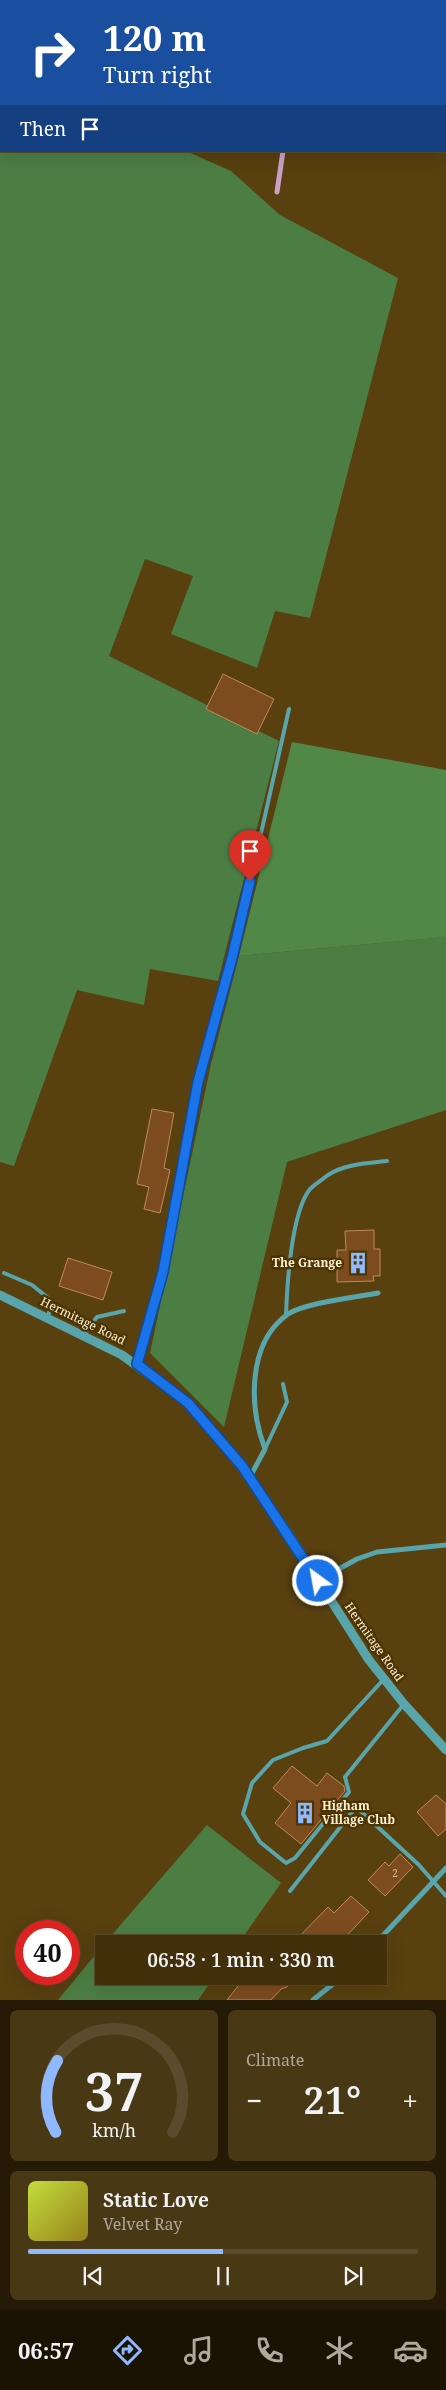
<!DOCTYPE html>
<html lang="en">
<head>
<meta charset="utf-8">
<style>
  :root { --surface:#42300b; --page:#493814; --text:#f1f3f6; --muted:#aea99d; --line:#5a4b2c; --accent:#90b8fd }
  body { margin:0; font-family:"Noto Serif",serif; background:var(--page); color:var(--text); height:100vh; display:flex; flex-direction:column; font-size:19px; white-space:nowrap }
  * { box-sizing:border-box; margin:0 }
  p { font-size:16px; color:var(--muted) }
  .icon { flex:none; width:28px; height:28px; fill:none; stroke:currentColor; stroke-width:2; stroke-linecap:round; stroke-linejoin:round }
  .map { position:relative; height:2000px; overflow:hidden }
  .details { display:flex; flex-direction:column; gap:10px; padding:10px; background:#241a06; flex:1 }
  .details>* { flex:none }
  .banner { position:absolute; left:0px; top:0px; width:446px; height:152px; box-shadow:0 5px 20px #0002,0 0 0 1px var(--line); background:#1a4fa0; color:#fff; overflow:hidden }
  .speed { position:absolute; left:15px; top:1920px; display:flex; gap:10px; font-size:25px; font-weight:700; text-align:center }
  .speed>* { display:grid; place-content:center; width:65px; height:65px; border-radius:50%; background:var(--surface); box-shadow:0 5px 20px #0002,0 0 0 1px var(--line); line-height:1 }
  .speed .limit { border:8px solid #d22; background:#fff; color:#111 }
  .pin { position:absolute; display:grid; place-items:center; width:42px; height:42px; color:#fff; margin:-51px -21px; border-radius:50% 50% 50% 0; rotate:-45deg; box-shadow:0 0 5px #0007 }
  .pin .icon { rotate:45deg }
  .me { position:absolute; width:55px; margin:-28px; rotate:328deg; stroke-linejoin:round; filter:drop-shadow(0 0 4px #0008) }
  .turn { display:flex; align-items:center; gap:18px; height:105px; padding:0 20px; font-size:22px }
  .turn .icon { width:65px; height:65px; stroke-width:2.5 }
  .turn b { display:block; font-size:35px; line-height:42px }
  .then { display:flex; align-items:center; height:48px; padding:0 20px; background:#0003; gap:10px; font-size:19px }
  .big { font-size:38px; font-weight:600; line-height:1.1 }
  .details .widget { flex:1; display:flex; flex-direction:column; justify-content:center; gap:8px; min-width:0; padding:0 18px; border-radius:8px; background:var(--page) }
  .details .dial { align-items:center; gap:0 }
  .dial svg { height:130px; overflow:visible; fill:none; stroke:var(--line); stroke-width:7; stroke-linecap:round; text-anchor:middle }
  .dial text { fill:var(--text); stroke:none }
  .song { display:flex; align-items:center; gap:15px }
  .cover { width:60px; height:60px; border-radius:8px; background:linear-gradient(135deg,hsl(70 70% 55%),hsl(50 70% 35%)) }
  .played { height:5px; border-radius:2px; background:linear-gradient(90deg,var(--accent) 50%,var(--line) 50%) }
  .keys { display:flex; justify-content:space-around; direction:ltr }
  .heat { display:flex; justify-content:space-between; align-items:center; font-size:28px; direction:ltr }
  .details .tiles { flex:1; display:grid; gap:10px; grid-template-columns:1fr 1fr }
  .widget:last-child { grid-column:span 2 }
  .trip { position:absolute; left:95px; top:1935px; width:292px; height:50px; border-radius:0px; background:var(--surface); box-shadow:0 5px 20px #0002,0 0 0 1px var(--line); font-weight:600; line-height:50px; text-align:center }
  .tab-bar { display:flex; height:80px; justify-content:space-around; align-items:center; background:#1a1304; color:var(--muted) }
  .tab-bar .icon { width:35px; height:35px }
  .tab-bar .on { color:var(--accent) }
  .tab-bar b { font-size:22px; color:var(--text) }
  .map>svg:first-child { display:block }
  .green { fill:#4c7e44 }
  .forest { fill:#518848 }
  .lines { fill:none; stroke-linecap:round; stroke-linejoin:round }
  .stream { stroke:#cba1c7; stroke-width:5 }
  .building { fill:#7d4c1e; stroke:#be895c }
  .service { stroke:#58a6ab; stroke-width:4 }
  .minor { stroke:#58a6ab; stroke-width:5 }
  .tertiary { stroke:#58a6ab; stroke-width:9 }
  .route-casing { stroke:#114b97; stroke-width:12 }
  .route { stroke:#1a73e8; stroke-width:9 }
  .labels { text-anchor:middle; stroke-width:5; stroke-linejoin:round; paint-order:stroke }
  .number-label { font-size:10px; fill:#ddc6a8 }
  .poi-label { font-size:12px; font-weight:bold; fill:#fdefd6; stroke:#4d3501; text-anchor:end }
  .street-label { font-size:12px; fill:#fdefd6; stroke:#4d3501 }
</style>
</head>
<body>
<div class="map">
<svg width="446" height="2000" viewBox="0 0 446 2000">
  <rect width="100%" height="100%" fill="#58400f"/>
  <path class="green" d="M0,70L1,151H186L231,171L280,215L398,278L310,618L275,611L257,668L171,634L193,576L145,559L109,656L279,741L218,981L150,969L144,1005L77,990L14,1166L0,1162Z
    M446,937V1110L287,1162L224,1427L150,1353L211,1064L239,956Z
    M207,1825L281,1883L238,1944H104Z
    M104,1944V1976H215L198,2000H58Z"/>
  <path class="forest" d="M292,742L446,770V937L239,956Z"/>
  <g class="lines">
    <path class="stream" d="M307,1V0
      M277,192L283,151"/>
  </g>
  <path class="building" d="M223,674L274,699L257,734L206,709Z
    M152,1109L174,1113L164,1168L170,1170L160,1213L144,1209L149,1187L137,1184Z
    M374,1230V1249H380V1276H373L374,1281L337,1282V1250H346L345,1231Z
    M68,1258L112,1272L103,1300L59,1286Z
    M292,1766L317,1786L327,1773L344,1786L345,1791L301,1844L275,1823L291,1803L273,1788Z
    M436,1795L446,1804V1829L438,1836L417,1812Z
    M400,1854L413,1867L385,1896L368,1880L385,1862L389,1866Z
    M351,1896L369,1912L339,1944H292L328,1907L334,1913Z
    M246,1976H292L287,1987L281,1989L271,2000H227Z"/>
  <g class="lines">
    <path class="service" d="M4,1273L32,1285L52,1301L48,1317
      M286,1316C287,1286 291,1213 310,1189C315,1184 323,1179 328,1175C344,1164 369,1163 387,1161
      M83,1335L97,1317L124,1311
      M137,1364L163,1272L198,1082L233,958L289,709
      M265,1449L287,1402L283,1384
      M383,1680L327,1741L303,1748L273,1760L252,1783L243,1814L260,1842L286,1863L295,1858L349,1792L345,1777L404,1704
      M290,1891L356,1807L419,1865L446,1896"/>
    <path class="minor" d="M250,1477L265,1449C249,1407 247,1343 288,1314C304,1303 357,1297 378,1293
      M317,1581L357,1559L377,1552L446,1545
      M375,1944L446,1868
      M313,2000L343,1976"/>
    <path class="tertiary" d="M0,1295L122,1355L188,1403L242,1466L290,1536L369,1660L404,1704L446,1750"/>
  </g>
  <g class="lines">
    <g class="route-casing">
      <path id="route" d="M250,881L232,958L198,1082L163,1272L137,1364L188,1403L242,1466L318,1581"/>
    </g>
    <use href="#route" class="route"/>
  </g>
  <defs>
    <g id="building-bare" transform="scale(1.725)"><path d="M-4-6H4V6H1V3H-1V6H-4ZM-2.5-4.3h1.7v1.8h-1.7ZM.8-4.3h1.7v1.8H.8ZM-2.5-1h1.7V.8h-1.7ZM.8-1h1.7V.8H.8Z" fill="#90b8fd" stroke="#4d3501" stroke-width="2.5" paint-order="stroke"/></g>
  </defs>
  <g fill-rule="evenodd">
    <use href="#building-bare" x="358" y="1263"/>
    <use href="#building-bare" x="305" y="1813"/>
  </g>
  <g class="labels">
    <g class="number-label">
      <text x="395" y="1877">2</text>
    </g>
    <g class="poi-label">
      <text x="342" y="1267">The Grange</text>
      <text x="322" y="1810" text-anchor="start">Higham<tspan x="322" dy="14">Village Club</tspan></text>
    </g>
    <g class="street-label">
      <text transform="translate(83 1321) rotate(26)" y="4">Hermitage Road</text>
      <text transform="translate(374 1642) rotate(55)" y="4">Hermitage Road</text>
    </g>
  </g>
</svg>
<div class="speed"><div class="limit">40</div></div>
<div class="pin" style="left:250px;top:881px;background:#d93025"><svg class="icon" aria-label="arrive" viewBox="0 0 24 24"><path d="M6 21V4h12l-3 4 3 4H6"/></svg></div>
<svg class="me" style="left:318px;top:1581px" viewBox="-20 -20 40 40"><circle r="17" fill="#1a73e8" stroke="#fff" stroke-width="3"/><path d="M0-11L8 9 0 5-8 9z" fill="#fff"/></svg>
<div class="trip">06:58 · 1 min · 330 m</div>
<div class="banner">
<div class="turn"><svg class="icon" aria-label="right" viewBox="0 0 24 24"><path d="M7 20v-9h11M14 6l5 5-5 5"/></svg><div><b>120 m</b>Turn right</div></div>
<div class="then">Then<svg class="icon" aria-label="arrive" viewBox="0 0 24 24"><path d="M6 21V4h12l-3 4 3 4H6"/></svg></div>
</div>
</div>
<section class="details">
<div class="tiles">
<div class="widget dial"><svg viewBox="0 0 100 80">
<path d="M14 69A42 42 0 1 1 86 69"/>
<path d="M14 69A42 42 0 0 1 15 25" stroke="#90b8fd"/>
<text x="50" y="56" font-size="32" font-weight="700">37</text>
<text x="50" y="72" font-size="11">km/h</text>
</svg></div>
<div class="widget"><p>Climate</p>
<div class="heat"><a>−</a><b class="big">21°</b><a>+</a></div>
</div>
<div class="widget">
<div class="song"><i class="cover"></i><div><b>Static Love</b><p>Velvet Ray</p></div></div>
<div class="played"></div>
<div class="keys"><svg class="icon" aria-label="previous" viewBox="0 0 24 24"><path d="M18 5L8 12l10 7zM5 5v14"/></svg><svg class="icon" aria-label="pause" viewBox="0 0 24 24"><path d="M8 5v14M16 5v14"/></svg><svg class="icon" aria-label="next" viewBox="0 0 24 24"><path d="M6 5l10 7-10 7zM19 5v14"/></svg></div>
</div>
</div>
</section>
<nav class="tab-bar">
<b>06:57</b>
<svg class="icon on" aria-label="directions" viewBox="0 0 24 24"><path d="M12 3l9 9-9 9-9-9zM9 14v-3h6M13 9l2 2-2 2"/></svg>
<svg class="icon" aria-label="music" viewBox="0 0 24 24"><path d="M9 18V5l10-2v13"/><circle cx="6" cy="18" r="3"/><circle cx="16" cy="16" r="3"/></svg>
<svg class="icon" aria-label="phone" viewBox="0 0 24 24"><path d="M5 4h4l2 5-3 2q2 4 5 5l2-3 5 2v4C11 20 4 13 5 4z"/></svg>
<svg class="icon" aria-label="climate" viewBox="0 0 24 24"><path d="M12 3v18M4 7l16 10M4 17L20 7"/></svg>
<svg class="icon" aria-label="car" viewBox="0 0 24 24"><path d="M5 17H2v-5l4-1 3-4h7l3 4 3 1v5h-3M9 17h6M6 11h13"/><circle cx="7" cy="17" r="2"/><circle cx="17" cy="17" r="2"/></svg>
</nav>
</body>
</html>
